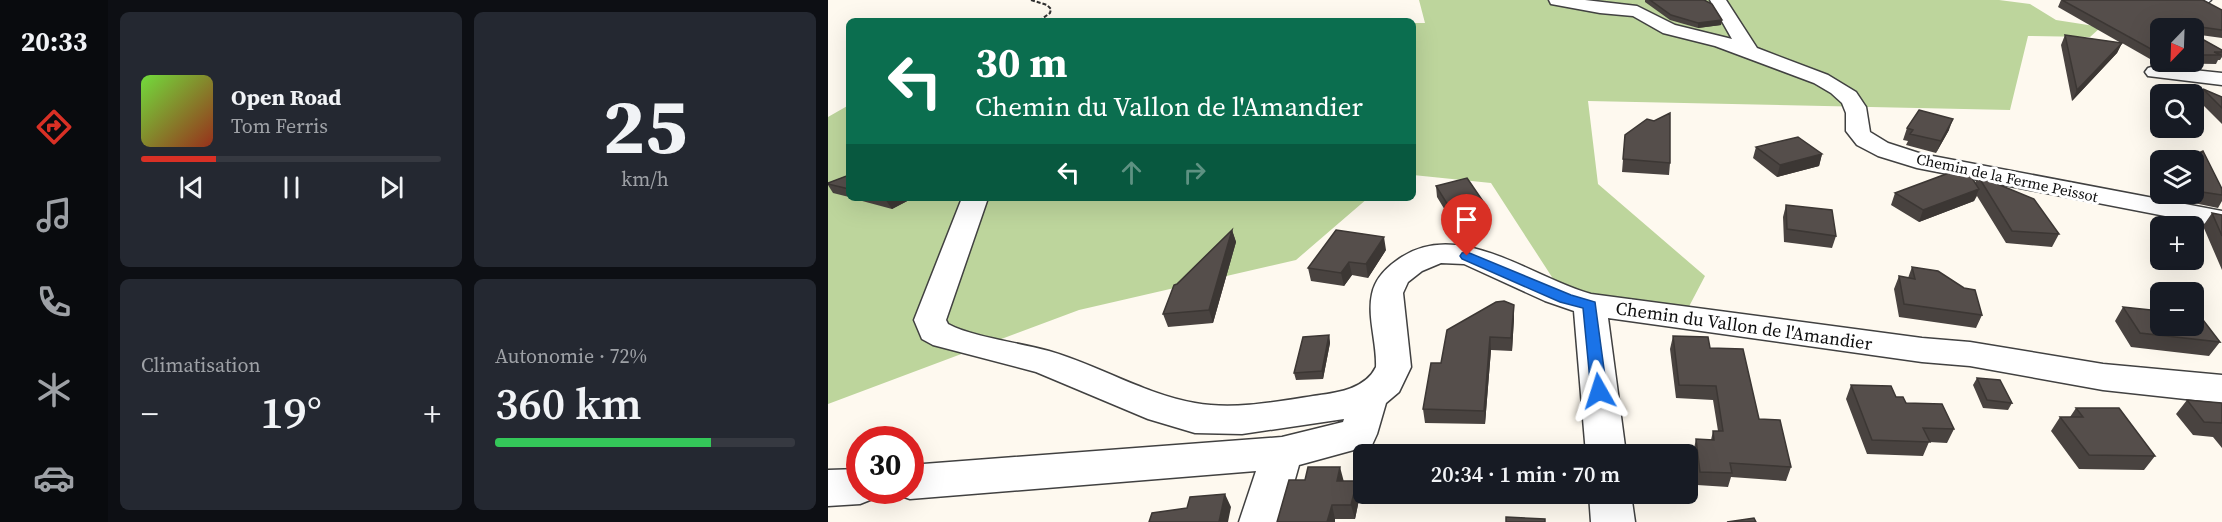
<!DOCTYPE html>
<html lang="fr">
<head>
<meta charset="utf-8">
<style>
  :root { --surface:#171b24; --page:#242831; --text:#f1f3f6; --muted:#9ea1a6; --line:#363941; --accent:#d93025 }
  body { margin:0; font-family:"Source Serif 4",serif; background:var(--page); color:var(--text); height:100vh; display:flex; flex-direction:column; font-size:22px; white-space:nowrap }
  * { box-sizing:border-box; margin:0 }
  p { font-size:20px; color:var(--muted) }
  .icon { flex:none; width:33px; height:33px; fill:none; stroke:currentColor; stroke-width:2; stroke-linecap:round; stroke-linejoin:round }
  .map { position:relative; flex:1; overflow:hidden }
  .sheet { display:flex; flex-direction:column; gap:12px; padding:12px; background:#0d0f14; width:720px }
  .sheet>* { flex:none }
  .top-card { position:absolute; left:18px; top:18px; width:570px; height:183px; border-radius:9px; box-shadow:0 6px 24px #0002; background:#0b6e4f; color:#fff; overflow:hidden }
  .needle { width:39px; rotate:203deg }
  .controls { position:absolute; left:1322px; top:18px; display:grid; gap:12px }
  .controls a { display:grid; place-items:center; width:54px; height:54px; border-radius:9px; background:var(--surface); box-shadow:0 6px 24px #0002; font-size:30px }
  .speed { position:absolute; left:18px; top:426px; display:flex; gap:12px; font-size:30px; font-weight:700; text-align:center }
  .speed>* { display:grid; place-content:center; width:78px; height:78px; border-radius:50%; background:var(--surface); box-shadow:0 6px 24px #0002; line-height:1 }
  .speed .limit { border:9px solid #d22; background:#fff; color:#111 }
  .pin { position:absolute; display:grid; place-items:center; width:51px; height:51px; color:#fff; margin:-62px -26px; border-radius:50% 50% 50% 0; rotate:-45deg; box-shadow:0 0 6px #0007 }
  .pin .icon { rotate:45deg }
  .me { position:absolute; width:66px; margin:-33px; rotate:354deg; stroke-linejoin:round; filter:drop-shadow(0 0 4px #0008) }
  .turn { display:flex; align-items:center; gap:21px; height:126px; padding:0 30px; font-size:27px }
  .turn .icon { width:78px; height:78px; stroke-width:2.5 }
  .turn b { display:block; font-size:42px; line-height:51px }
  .lanes { display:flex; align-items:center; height:57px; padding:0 30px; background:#0003; justify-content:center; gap:30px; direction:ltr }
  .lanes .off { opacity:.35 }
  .big { font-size:45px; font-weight:600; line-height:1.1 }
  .sheet .widget { flex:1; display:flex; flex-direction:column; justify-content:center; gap:9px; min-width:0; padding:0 21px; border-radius:9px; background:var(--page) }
  .sheet .dial { align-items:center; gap:0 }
  .dial b { font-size:78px; line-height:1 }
  .song { display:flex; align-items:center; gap:18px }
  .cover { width:72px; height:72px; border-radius:9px; background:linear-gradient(135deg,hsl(100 70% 55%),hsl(10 70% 35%)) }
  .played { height:6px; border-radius:3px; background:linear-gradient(90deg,var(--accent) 25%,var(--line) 25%) }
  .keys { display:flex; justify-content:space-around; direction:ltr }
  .heat { display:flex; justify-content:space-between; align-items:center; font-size:33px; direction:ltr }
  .charge { height:9px; border-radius:4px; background:linear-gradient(90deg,#34c759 72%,var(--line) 0) }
  .sheet .tiles { flex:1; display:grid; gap:12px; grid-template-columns:repeat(2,1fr) }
  .trip { position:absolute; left:525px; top:444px; width:345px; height:60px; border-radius:9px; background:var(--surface); box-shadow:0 6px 24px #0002; font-weight:600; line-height:60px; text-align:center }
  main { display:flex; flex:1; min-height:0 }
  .tab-bar { display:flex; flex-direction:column; width:108px; justify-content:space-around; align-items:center; background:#090b0e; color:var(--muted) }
  .tab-bar .icon { width:42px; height:42px }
  .tab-bar .selected { color:var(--accent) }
  .tab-bar b { font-size:27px; color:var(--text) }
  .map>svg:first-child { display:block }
  .forest { fill:#bdd59c }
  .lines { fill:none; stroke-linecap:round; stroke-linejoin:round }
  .minor-casing { stroke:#414141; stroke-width:3 }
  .path { stroke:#303030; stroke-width:2; stroke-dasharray:4 2; stroke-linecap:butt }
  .minor { fill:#fff; fill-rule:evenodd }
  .wall { fill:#494340 }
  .shaded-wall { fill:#3c3734 }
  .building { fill:#554e4b; stroke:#3c3734; stroke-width:1.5 }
  .route { fill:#1a73e8; stroke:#114b97; stroke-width:1.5 }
  .labels { text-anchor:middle; stroke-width:6; stroke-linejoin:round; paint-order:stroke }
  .far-street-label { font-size:15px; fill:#0e0e0e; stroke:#fff }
  .street-label { font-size:18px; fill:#0e0e0e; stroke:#fff }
</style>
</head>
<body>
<main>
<nav class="tab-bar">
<b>20:33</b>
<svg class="icon selected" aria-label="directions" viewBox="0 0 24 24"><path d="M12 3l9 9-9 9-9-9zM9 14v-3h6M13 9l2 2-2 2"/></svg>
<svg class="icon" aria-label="music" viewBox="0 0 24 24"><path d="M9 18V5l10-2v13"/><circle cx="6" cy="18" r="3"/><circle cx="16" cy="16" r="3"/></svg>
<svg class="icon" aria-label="phone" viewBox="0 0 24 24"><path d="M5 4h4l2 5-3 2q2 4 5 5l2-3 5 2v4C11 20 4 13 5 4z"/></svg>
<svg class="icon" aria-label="climate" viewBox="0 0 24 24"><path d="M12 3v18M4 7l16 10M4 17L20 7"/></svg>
<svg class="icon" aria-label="car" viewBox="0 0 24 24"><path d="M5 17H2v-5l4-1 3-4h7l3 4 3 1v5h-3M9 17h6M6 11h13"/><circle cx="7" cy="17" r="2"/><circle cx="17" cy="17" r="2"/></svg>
</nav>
<section class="sheet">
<div class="tiles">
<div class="widget">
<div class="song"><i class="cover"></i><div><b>Open Road</b><p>Tom Ferris</p></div></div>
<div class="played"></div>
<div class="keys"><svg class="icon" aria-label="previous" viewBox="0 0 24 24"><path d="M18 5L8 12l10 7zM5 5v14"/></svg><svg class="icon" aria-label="pause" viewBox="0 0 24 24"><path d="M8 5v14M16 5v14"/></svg><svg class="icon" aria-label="next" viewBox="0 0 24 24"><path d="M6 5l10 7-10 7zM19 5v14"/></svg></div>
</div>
<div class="widget dial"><b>25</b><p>km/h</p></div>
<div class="widget"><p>Climatisation</p>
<div class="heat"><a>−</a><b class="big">19°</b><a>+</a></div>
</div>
<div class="widget"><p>Autonomie · 72%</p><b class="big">360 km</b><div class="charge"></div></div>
</div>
</section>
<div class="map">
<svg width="1394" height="522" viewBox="0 0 1394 522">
  <rect width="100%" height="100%" fill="#fef9ef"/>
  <path class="forest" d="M591,0H1171L1202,4L1228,20L1273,27L1262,37L1200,36L1182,110L760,101L770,184L877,276L856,316L733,291L663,183L585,175V23H597Z
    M21,105V198H540L468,260L251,310L0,404V117Z"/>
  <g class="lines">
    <g class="minor-casing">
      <path id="minor" d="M721,0H757L809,6L847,25L904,39L882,0H898L929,48L1000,75L1028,92L1038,107L1042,132L1060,143L1094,154L1394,211V227L1089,168L1050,156L1029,145L1018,131V113L1014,103L1003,93L986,83L887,46L835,33L805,16L772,13L723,4Z
        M1345,0H1383C1376,8 1352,8 1345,0Z
        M1327,66L1394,73V85L1320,76L1317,72L1320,68Z
        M134,198H160L118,320L120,324C144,337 193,343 221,351C270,365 316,394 367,403C405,410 447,402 485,396C507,393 537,390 548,367C549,343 539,317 544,294C547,279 557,269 568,261C628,215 704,278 763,294L1094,338L1142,342L1275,364L1394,375V403L1275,390L1142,366L1094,362L780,318L798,454H758L746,311L717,301L636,264L613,263L594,271L580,282L575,293L583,367L571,392L558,403L549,434L544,445L471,465L455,522H411L428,471L82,499L67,494L66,490H82V465L454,437L515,422L516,419L414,434L367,433L320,419L208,372L105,345L94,339L86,320Z
        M32,469V490H50L47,498L32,504L0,506V470Z
        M761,494H803L807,522H763Z"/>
    </g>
    <path class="path" d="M203,0L219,5L223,9L222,13L211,21"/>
    <use href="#minor" class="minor"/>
  </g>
  <path class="wall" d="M817,0H876L894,20L893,25L870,28L842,20L817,2Z
    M1233,0L1394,10V38L1365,34V28H1332V62H1365V34L1394,50V57L1392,60H1390L1388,64L1329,63L1294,43L1289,53L1244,101L1233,45L1237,35L1293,43L1230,7Z
    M1375,89L1394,97V124L1369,99Z
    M826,121L842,163L841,175L794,172L797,135Z
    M1079,128L1121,130L1108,153L1078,145L1080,141L1075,140Z
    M928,147L994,154L991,166L949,177L925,158Z
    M1375,151L1394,189V201L1390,208L1366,203L1362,194H1365V160H1357L1359,158Z
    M21,175V197L5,193L0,185V183Z
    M1150,176L1231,234L1224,247L1178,243L1149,196L1146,201L1091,222L1063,205L1067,193L1147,183Z
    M608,186L662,222L629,230L609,197Z
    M23,198H85L64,209Z
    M958,205L1008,236L1004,248L956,242L955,217Z
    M1384,213L1394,215V270L1375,226Z
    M404,230L408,242L385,323L340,327L335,314L349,284Z
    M558,250L540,278L524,275L516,286L483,281L480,268Z
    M1084,267L1154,315L1148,328L1071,317L1066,289L1071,276L1080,278Z
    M1295,307L1392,342L1381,356L1303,347L1287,321Z
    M686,318L684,351L663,350L657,424L597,423L595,409L613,363Z
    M501,335L502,343L495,379L468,380L466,373Z
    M845,336L882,348L963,467L958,481L903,477L900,487L869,485L865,453L868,439L883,440L885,431H890L885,400L848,398L842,349Z
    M1149,378L1184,403L1180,410L1155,408L1145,385Z
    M1023,385L1068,397L1126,429L1119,443L1101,442L1095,456L1039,454L1018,399Z
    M1359,400L1394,403V448L1385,437L1365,435L1348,414Z
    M1248,408L1327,456L1316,470L1251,469L1223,431L1232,417H1242Z
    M515,481L532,495L527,519H507V522H449Z"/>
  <path class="shaded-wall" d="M894,20L893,25L870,28V23Z
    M1294,43L1289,53L1244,101L1249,90Z
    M1125,119L1121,130L1108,153L1113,141Z
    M994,154L991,166L949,177L952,165Z
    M1151,189L1146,201L1091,222L1095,210Z
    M59,198H85L64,209L57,199Z
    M661,210L662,222L629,230L628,218Z
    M404,230L408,242L385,323L381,310Z
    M556,237L558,250L540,278L538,264Z
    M521,262L524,275L516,286L513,273Z
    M686,305V318L684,351L683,338Z
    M501,335L502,343L495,379L494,371Z
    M662,337L663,350L657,424L656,411Z
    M512,467L516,482L509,481Z
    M529,481L532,495L527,519L523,505Z
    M397,494L403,507L400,522H391Z
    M504,505L507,519V522H499Z"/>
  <path class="building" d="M822,0H876L884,4L894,20L870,23L843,15Z
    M1234,0H1375L1394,10V30L1344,23L1354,28H1332V54Z
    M1365,34L1394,50V52H1386L1393,55H1365Z
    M1237,35L1294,43L1249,90Z
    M1375,89L1394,97V108Z
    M1091,110L1125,119L1113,141L1082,134L1085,130L1079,128Z
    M842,113V163L795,159L797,135L819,119L826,121Z
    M970,137L994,154L952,165L928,147Z
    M1375,151L1394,189V195L1374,192L1365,173V160H1360L1359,158Z
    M1137,167L1151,189L1095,210L1067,193Z
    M21,175V189L0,184V183Z
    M1150,176L1206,199L1231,234L1184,231Z
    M639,178L661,210L628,218L608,186Z
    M958,205L1004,210L1008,236L959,229Z
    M1384,213L1394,215V236Z
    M404,230L381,310L335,314L346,285L349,284Z
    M508,230L556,237L538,264L521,262L513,273L480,268Z
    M1084,267L1110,271L1136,288L1147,290L1154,315L1076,304L1071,276L1087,279Z
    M676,301L686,305L683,338L662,337L656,411L595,409L603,363H613L619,330L668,302Z
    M1295,307L1332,311V326H1365V315L1372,316L1392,342L1312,333Z
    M501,335L494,371L466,373L475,337Z
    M845,336L880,337L882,348L915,349L931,419L952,420L963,467L902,463L904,473L872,472L868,439L886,440L885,431H895L888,386L851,385Z
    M1149,378L1172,380L1184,403L1159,400Z
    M1023,385L1063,386L1068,397H1075L1078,403L1114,404L1126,429L1095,428L1102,442L1044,440Z
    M1359,400L1394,403V423L1376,422Z
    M1248,408H1291L1327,456L1261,455L1232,417H1255Z
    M480,467H512L509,481H529L523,505H504L499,522H449L461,480H477Z
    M397,494L391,522H321L324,513L359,508L362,497Z
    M678,517L717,519V522H678Z
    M926,518L928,522H899Z"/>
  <path class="route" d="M639,252L743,295L767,302L779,391L777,395L771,397L765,395L763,391L755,308L732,302L634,259L632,256L634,253Z"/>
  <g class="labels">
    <g class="far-street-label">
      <text transform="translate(1179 178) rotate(12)" y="5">Chemin de la Ferme Peissot</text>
    </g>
    <g class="street-label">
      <text transform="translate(916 326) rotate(8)" y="6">Chemin du Vallon de l'Amandier</text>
    </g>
  </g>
</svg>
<div class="controls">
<a><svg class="needle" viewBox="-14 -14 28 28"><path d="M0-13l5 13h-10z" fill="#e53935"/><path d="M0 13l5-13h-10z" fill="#9ea1a6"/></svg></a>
<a><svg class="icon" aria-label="search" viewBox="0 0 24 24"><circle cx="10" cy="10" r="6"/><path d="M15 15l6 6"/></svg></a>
<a><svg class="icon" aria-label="layers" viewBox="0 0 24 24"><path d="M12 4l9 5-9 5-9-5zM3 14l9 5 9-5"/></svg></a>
<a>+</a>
<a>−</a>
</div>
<div class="speed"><div class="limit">30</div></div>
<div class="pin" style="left:639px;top:256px;background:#d93025"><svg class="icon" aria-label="arrive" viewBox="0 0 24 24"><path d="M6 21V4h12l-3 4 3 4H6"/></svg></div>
<svg class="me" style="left:771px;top:391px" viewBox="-20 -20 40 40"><path d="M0-17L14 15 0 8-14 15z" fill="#1a73e8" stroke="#fff" stroke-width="4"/></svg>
<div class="trip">20:34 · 1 min · 70 m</div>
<div class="top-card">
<div class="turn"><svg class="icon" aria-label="left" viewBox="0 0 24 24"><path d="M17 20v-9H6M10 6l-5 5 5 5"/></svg><div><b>30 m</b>Chemin du Vallon de l'Amandier</div></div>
<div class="lanes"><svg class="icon" aria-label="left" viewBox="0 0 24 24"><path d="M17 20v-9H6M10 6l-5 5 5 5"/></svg><svg class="icon off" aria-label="ahead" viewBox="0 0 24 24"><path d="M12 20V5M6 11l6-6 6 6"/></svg><svg class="icon off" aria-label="right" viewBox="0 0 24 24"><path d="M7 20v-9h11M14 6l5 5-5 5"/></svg></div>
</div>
</div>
</main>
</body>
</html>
